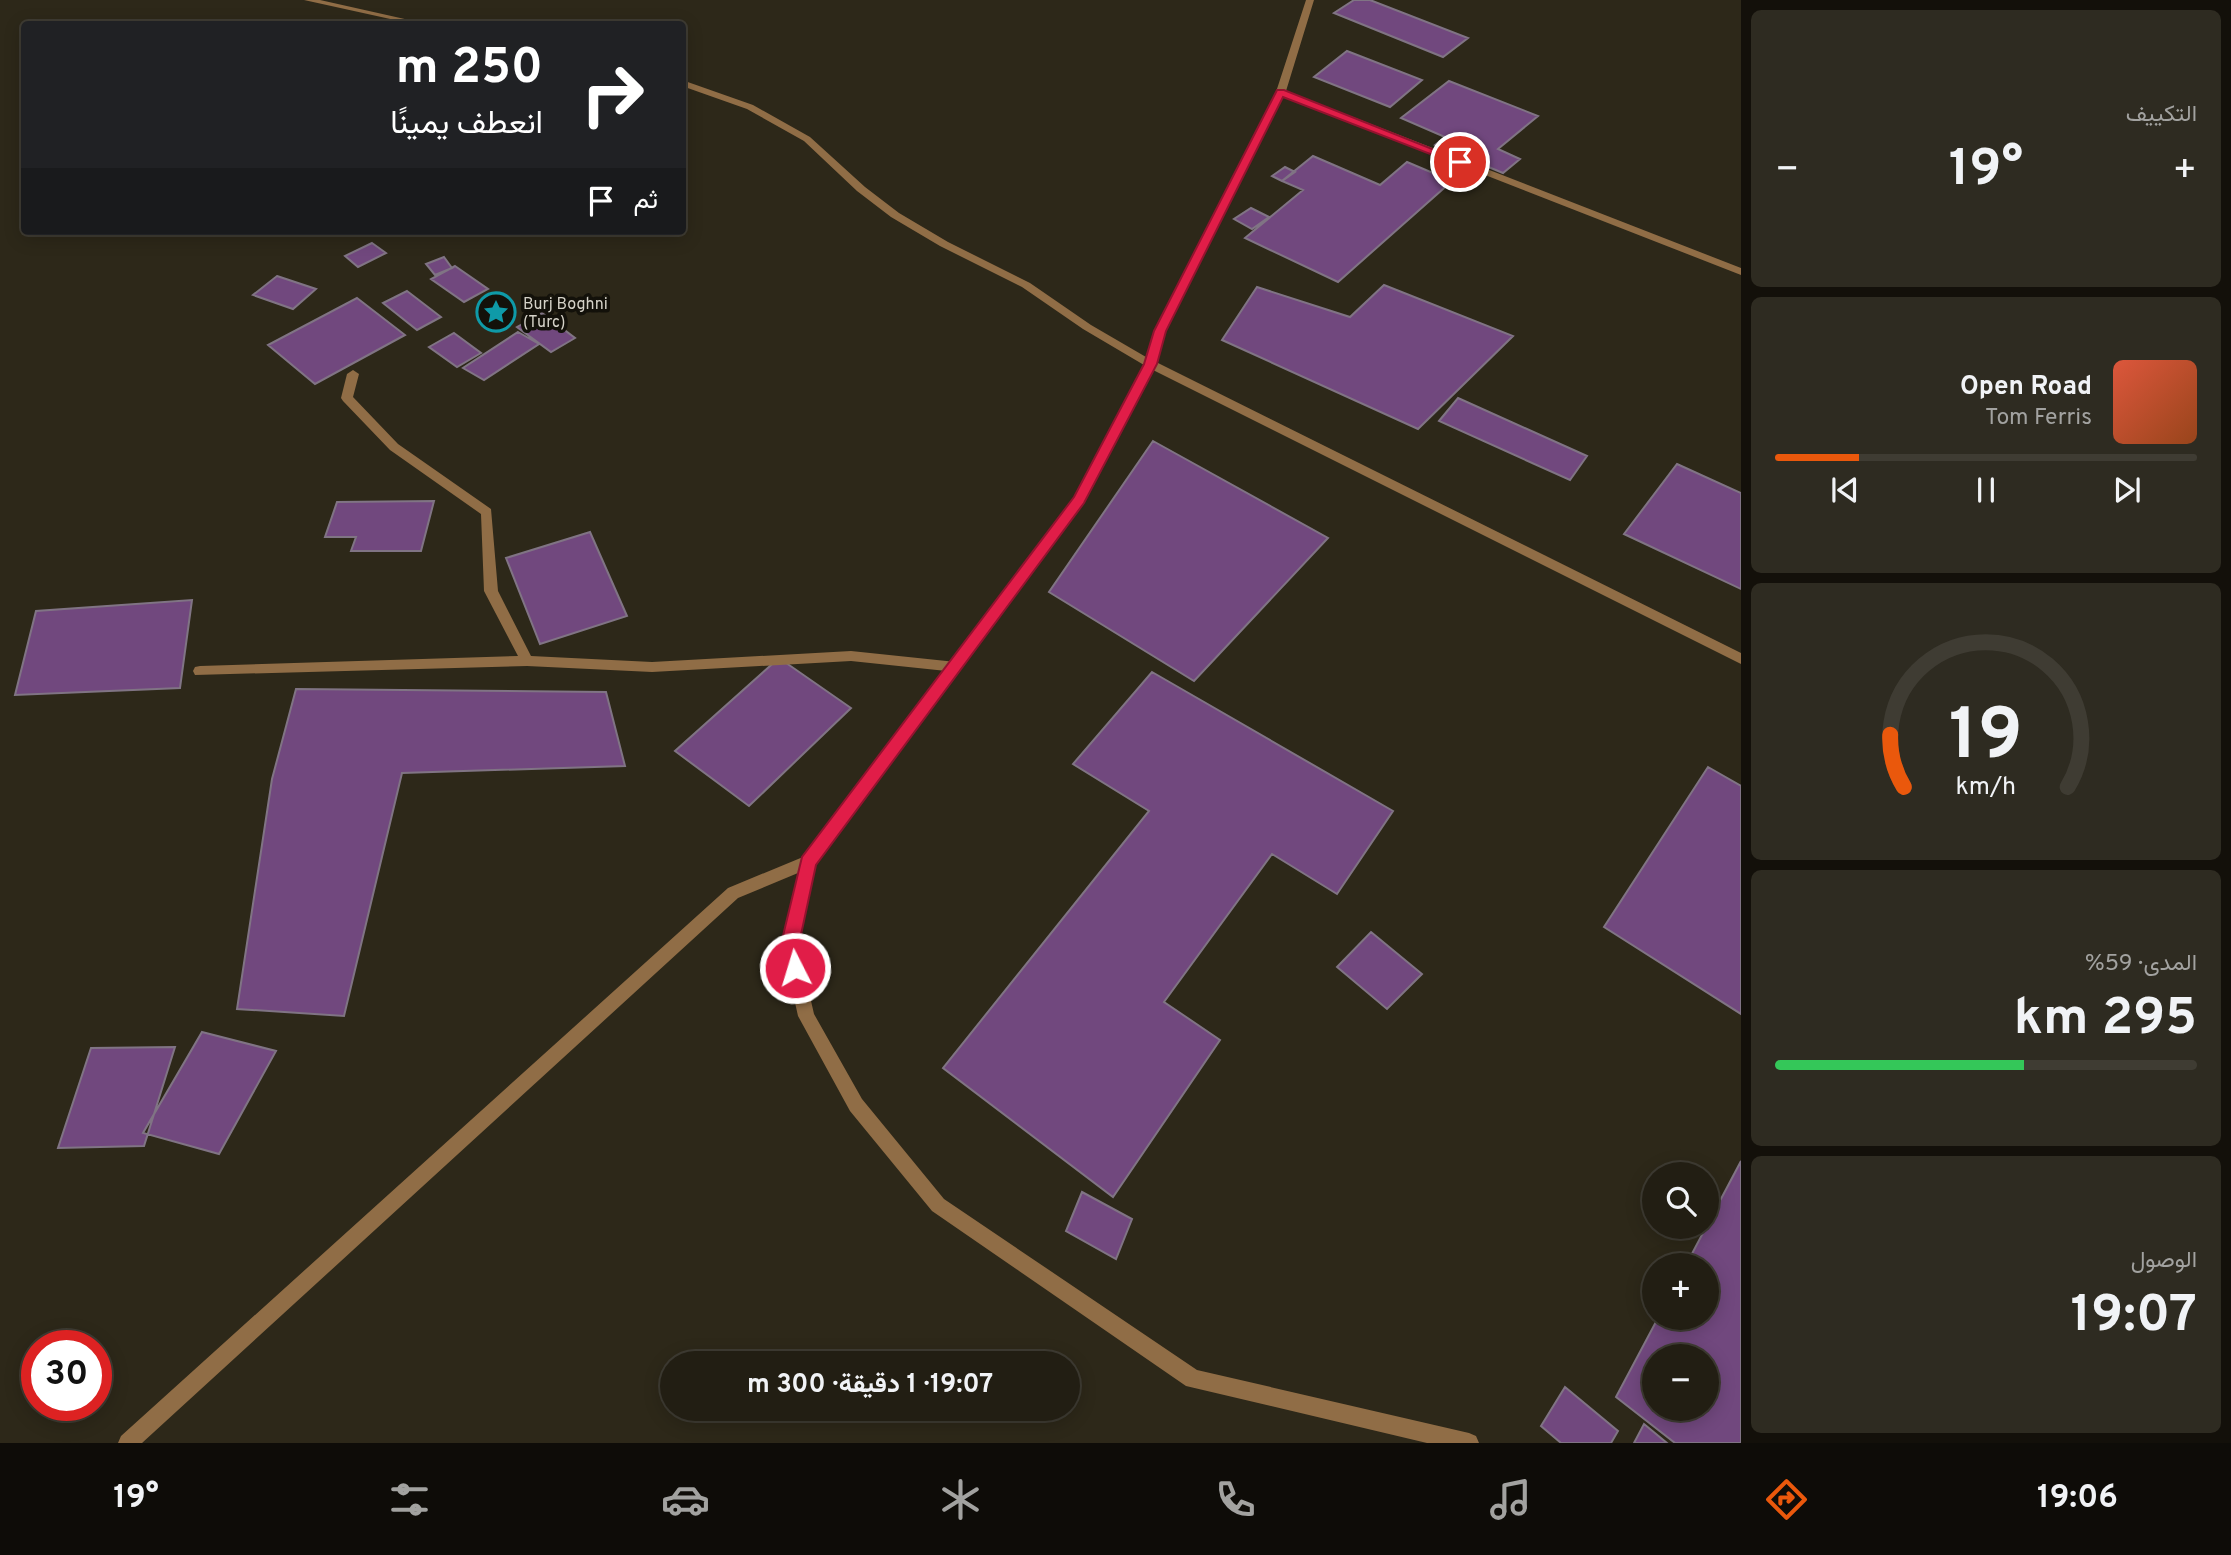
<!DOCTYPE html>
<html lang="ar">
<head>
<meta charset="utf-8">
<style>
  :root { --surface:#221e13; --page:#2e2b21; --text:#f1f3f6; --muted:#a2a2a0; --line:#3f3c33; --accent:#ea580c }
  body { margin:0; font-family:Overpass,Vazirmatn,sans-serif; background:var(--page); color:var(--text); direction:rtl; height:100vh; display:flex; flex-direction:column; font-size:26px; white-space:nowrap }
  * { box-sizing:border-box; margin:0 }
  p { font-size:23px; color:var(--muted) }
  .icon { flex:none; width:38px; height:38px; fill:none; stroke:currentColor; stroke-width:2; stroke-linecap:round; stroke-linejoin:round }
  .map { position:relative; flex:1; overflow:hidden; direction:ltr }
  .sheet { display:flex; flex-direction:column; gap:10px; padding:10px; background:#13100a; width:490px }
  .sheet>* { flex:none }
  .hud { position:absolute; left:21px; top:21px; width:665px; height:214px; border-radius:7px; box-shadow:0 4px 18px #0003,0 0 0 2px var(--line); direction:rtl; background:#202124; color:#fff; overflow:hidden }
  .tools { position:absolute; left:1642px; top:1162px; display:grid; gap:14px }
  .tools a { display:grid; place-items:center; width:77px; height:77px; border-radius:50%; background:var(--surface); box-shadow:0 4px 18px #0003,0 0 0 2px var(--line); font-size:35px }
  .speed { position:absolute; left:21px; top:1330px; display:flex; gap:14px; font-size:35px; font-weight:700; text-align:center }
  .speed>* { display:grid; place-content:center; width:91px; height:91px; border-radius:50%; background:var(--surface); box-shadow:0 4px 18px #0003,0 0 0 2px var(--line); line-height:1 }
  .speed .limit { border:10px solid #d22; background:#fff; color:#111 }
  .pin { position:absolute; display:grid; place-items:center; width:60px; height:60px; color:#fff; margin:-30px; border:4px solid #fff; border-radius:50%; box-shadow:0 2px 7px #0007 }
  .me { position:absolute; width:77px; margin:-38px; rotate:355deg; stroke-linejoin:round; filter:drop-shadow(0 0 5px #0008) }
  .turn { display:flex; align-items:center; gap:24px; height:147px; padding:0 28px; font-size:32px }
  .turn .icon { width:91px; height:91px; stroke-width:2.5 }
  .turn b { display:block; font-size:49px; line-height:60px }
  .then { display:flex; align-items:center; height:66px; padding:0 28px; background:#0003; gap:14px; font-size:26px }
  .big { font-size:52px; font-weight:700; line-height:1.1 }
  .sheet .card { flex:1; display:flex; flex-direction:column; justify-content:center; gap:10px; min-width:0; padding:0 24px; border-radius:10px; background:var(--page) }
  .sheet .dial { align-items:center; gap:0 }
  .dial svg { height:182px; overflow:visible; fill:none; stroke:var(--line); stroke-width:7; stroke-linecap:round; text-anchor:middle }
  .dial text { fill:var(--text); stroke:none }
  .song { display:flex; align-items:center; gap:21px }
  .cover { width:84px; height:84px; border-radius:10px; background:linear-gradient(135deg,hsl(10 70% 55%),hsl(20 70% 35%)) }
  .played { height:7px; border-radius:4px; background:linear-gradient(90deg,var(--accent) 20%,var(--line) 20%) }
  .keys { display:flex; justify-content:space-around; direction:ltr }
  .heat { display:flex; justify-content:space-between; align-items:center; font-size:38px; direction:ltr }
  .charge { height:10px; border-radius:5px; background:linear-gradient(90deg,#34c759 59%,var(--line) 0) }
  .trip { position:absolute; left:660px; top:1351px; width:420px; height:70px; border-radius:35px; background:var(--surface); box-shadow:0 4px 18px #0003,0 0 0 2px var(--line); font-weight:700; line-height:70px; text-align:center; direction:rtl }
  .tab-bar { display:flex; height:112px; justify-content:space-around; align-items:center; background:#0e0c08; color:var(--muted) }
  .tab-bar .icon { width:49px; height:49px }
  .tab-bar .current { color:var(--accent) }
  .tab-bar b { font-size:32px; color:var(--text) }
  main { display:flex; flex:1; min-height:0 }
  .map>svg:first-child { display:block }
  .building { fill:#71487e; stroke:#807484; stroke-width:2; fill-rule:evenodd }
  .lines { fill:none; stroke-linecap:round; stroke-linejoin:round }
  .service { fill:#906d46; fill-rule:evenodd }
  .minor { fill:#906d46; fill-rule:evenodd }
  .route { fill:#e11d48; stroke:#92132f; stroke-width:2 }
  .labels { text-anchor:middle; stroke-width:7; stroke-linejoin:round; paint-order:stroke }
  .far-poi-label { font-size:16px; fill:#d5d2c8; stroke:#13110a; text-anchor:start }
</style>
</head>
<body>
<main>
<section class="sheet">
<div class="card"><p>التكييف</p>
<div class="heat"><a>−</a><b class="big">19°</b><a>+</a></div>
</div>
<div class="card">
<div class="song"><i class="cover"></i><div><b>Open Road</b><p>Tom Ferris</p></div></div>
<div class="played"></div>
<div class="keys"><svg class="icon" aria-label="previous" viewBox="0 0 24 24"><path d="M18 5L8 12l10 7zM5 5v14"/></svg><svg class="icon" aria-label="pause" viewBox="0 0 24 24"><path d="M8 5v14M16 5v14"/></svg><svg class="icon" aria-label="next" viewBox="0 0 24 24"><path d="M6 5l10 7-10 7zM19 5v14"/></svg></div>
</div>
<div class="card dial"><svg viewBox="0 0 100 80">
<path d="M14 69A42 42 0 1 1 86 69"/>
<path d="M14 69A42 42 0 0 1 8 46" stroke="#ea580c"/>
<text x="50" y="56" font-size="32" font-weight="700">19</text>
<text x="50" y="72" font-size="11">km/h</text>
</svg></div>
<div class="card"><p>المدى · 59%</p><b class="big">295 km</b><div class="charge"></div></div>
<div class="card"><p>الوصول</p><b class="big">19:07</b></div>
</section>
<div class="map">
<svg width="1741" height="1443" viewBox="0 0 1741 1443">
  <rect width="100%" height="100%" fill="#2d2819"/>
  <path class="building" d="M1354,0H1370L1468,38L1443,57L1334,13Z
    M1347,51L1422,80L1390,107L1314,77Z
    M1449,81L1538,116L1498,149L1520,159L1503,173L1435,145L1445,137L1401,118Z
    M1313,156L1380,185L1407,162L1452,181L1338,282L1245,238L1303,190L1282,181Z
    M1285,167L1295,172L1282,181L1272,176Z
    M1251,208L1269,217L1252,229L1234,219Z
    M372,243L386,253L358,267L345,256Z
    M444,257L452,268L435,275L426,264Z
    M455,266L488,289L464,302L431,279Z
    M277,276L316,289L293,309L253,295Z
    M1384,285L1513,336L1418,429L1222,340L1257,287L1350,317Z
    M407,291L441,317L417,330L383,303Z
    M357,298L405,335L315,384L268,345Z
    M542,313L575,338L551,352L517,327Z
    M518,332L539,344L484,380L463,368Z
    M454,333L481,353L457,367L429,347Z
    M1458,398L1587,456L1570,480L1439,421Z
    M1153,441L1328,538L1194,681L1049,592Z
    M1677,464L1741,493V589L1624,534Z
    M434,501L421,551H351L356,537H325L337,502Z
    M590,532L627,616L540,644L506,558Z
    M192,600L180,688L15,695L36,611Z
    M779,658L851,708L749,806L675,751Z
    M1152,672L1393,811L1337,894L1272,854L1164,1002L1220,1040L1113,1197L943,1068L1149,811L1073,764Z
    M296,689L606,692L625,766L402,773L344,1016L237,1009L272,779Z
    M1708,767L1741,786V1014L1604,927Z
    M1371,932L1422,974L1387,1009L1337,967Z
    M202,1032L276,1051L219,1154L143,1133Z
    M175,1047L144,1146L58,1148L91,1048Z
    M1741,1161V1443H1675L1616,1397L1658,1318H1706V1265H1686ZM1654,1356H1706V1409H1654Z
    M1082,1192L1132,1219L1116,1259L1066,1231Z
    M1565,1387L1618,1431L1611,1443H1561L1541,1426Z
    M1644,1424L1667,1443H1634Z"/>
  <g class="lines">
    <path class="service" d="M353,370L359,374L353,397L398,444L491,509L498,591L531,656L652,662L851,651L956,662L963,667L956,672L851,661L652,672L527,666L195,675L193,671L195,667L200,666L518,656L484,591L481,514L390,450L343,401L341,398L347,374Z"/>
    <path class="minor" d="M304,0H320L427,24H413Z
      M1306,0H1314L1286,91L1741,268V275L1283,96L1166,331L1156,362L1741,653V664L1153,370L1083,503L815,864L798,944L814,1014L862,1099L944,1199L1197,1370L1469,1433L1476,1436L1479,1443H1427L1186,1386L932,1211L850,1111L798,1016L782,944L798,873L738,898L142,1443H118L121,1436L728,888L803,857L1074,498L1144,365L1083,329L1022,287L940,246L891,217L857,191L804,141L747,109L682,86V80L753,105L810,137L865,187L899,213L948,242L1030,283L1091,325L1146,357L1154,331L1276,92Z"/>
  </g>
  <path class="route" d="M1277,90H1284L1465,162L1456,164L1283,97L1166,331L1157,364L1084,503L816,865L799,944L804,968L802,974L795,976L789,974L781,944L802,857L1074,497L1144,364L1154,331Z"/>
  <defs>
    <g id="sight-ring" transform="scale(2.0125)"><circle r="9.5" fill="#13110a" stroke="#0f9aa8" stroke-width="1.5"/><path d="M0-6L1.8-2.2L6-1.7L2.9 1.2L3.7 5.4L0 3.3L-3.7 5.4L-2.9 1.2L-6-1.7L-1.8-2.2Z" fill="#0f9aa8"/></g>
  </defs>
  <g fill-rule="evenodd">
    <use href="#sight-ring" x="496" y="312"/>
  </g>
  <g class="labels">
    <g class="far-poi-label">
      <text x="523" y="309">Burj Boghni<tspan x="523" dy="18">(Turc)</tspan></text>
    </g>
  </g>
</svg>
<div class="tools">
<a><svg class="icon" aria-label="search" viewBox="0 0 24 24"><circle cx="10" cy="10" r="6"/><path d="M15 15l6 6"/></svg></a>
<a>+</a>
<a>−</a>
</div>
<div class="speed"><div class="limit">30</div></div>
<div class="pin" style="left:1460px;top:162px;background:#d93025"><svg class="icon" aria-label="arrive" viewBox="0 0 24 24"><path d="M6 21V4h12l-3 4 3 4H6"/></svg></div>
<svg class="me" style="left:795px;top:968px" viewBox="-20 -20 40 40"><circle r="17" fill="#e11d48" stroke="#fff" stroke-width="3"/><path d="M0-11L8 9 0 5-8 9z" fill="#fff"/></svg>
<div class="trip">19:07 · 1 دقيقة · 300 m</div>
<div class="hud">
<div class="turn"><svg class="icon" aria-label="right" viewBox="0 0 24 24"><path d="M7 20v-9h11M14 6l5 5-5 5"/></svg><div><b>250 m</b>انعطف يمينًا</div></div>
<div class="then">ثم<svg class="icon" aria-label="arrive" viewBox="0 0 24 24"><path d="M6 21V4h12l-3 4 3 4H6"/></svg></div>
</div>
</div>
</main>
<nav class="tab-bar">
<b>19:06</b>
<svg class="icon current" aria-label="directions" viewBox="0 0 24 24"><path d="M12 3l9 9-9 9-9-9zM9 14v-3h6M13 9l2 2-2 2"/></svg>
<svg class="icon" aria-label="music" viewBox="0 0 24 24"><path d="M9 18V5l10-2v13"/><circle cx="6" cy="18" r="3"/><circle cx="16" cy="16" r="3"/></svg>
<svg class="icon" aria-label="phone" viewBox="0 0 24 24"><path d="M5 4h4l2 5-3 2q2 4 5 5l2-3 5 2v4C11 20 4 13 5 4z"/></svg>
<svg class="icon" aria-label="climate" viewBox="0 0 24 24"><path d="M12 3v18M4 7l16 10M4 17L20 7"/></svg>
<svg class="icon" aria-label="car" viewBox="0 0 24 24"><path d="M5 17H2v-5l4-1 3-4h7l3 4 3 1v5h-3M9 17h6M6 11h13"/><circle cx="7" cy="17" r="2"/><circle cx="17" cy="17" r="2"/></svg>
<svg class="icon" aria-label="filters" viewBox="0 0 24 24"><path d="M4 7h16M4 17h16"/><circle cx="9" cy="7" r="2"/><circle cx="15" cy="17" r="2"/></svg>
<b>19°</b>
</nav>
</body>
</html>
